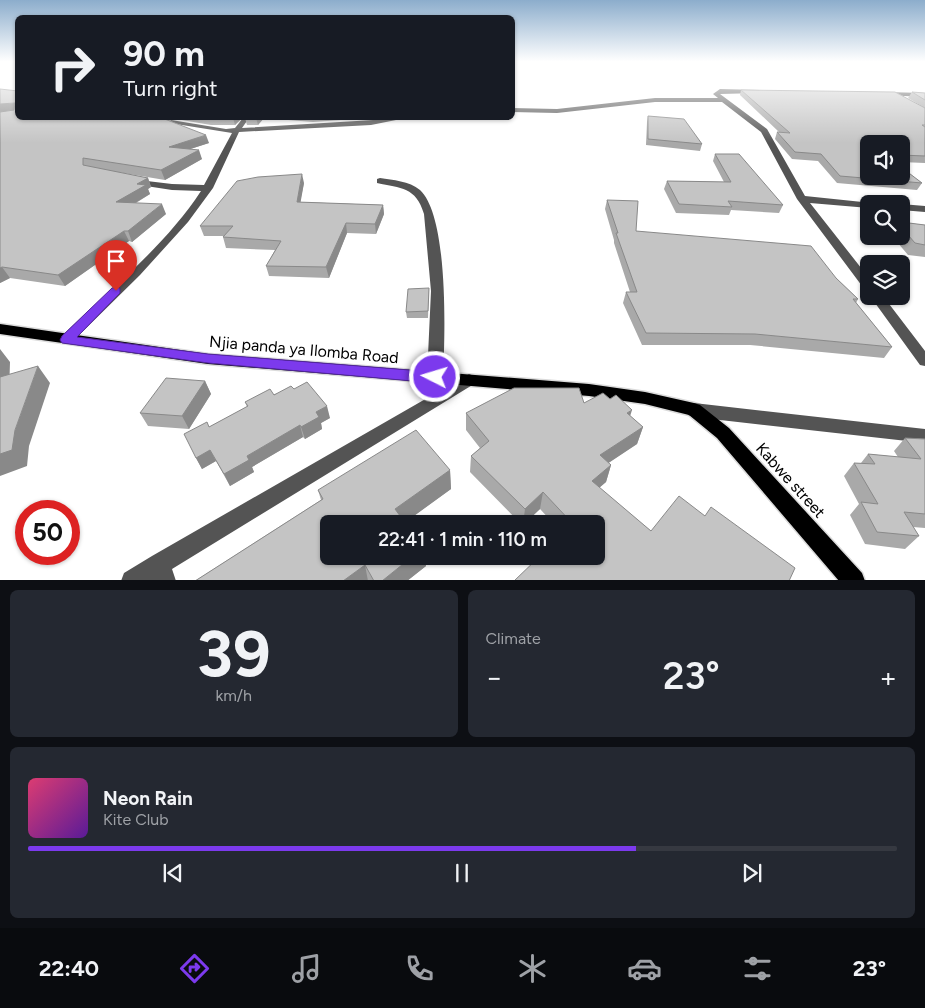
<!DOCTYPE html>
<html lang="en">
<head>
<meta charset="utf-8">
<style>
  :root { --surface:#171b24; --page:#242831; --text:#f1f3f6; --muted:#9ea1a6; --line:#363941; --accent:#7c3aed }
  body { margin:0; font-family:Figtree,sans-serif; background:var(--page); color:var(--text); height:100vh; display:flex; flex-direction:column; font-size:19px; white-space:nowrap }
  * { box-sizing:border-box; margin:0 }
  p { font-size:16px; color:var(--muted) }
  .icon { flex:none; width:28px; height:28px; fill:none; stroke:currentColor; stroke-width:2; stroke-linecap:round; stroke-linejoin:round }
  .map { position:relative; height:580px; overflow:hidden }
  .drawer { display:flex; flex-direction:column; gap:10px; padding:10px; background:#0d0f14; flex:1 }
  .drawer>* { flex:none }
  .hud { position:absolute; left:15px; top:15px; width:500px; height:105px; border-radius:8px; box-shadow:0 1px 4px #0004; background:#171b24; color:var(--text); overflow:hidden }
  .tools { position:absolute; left:860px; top:135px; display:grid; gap:10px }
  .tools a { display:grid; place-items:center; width:50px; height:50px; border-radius:8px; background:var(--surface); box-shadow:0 1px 4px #0004; font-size:25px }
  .speed { position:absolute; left:15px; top:500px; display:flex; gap:10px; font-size:25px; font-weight:700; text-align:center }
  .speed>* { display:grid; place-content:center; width:65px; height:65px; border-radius:50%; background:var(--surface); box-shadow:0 1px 4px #0004; line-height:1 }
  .speed .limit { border:8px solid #d22; background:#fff; color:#111 }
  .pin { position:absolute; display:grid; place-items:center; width:42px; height:42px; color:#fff; margin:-51px -21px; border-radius:50% 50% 50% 0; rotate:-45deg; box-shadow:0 0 5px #0007 }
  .pin .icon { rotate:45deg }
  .me { position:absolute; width:55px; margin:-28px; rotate:275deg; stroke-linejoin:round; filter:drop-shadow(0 0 4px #0008) }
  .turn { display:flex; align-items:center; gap:18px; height:105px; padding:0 25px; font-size:22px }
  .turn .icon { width:65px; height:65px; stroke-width:2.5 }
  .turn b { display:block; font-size:35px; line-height:42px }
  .big { font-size:38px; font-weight:600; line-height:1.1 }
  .drawer .card { flex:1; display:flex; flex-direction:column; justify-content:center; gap:8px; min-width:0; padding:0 18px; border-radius:8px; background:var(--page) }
  .drawer .dial { align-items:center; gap:0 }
  .dial b { font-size:65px; line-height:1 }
  .song { display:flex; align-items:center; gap:15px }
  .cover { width:60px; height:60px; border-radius:8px; background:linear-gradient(135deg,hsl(340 70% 55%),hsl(270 70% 35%)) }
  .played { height:5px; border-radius:2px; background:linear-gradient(90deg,var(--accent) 70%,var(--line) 70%) }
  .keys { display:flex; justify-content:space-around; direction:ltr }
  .heat { display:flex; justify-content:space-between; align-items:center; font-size:28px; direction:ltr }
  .drawer .tiles { flex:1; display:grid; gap:10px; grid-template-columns:1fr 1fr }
  .card:last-child { grid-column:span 2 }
  .trip { position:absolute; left:320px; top:515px; width:285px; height:50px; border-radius:8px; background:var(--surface); box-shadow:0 1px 4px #0004; font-weight:600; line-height:50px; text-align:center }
  .tab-bar { display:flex; height:80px; justify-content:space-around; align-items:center; background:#090b0e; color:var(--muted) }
  .tab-bar .icon { width:35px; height:35px }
  .tab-bar .active { color:var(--accent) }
  .tab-bar b { font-size:22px; color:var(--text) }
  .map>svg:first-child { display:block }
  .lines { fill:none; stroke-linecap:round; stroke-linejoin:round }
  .major-casing { stroke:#dbdbdb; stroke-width:3 }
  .minor { fill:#545454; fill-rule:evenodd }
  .major { fill:#000; fill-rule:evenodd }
  .wall { fill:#a9a9a9 }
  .shaded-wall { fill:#898989 }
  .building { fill:#c4c4c4; stroke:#898989 }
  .route { fill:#7c3aed; stroke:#51269a }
  .labels { text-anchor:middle; stroke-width:4; stroke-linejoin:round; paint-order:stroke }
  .near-street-label { font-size:16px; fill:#000; stroke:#fff }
</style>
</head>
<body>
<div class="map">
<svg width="925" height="581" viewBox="0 0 925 581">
  <rect width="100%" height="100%" fill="#fff"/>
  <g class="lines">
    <g class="major-casing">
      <path id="major" d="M0,324L208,354L589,384L645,392L694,403L700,405L729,428L862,573L865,581H839L717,438L689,415L645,404L589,396L208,364L0,334Z"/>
    </g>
    <path class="minor" d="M720,89L760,90L758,93L720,94L767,129L805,196L872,203L869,204V208L810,203L869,278V291L865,290L797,199L761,132L722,102H655L557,113L512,112V108L557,109L655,98H718L713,94Z
      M885,92L925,93V97L883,95Z
      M159,118L226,129L235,128L243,118H249L242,128L406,118L371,125L239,132L213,188L188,222L140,275L72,342H62L60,339L62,336C110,290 165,246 201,191L172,190L133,184L129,181L130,179L172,184L204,185L232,133L157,121V119Z
      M380,178C393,180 409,181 420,190C449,217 445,337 443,377L440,381L435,383L430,381L427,377L431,291L424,214C416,187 401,188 377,183V179Z
      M901,204L925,206V212L901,210Z
      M870,296H883L925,351V366L920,365Z
      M469,374L474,376L477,380L474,384L172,569L176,581H121L124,573L152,556Z
      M694,403L925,429V443L694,417L688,415L686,410L688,405Z"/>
    <use href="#major" class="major"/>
  </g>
  <path class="wall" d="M0,89L18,118H242L235,125H211L170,118L171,121L209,143L190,149L202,159L165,180L117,172L148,178L151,187L148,189L150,194L136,203L166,214L132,242L129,241L65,286L10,278L0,283Z
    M741,90L925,108V163L901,162V144H869L922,183L917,190L837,183L818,161L792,159L775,139L777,132H779L740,95Z
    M912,92L925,93V108L908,98Z
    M648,116L702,144L700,151L646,145L647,122Z
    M245,118H356L355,119L313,122L264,118L258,125H247Z
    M715,154L783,205L779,213L731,210L729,215L676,213L664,189L667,181L724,182L713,161Z
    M304,183L300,202L383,205L384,214L376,234L347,233L329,278L269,276L266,266L275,250L226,248L223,237L224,236H204L200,226Z
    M607,200L636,231L836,278L858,299L856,303L892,347L884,358L750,345H642L623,303L626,292H630L614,243V240L605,209Z
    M901,222L925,225V257L908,255L892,236H901Z
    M429,288L428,318H407L406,312Z
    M205,381L211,394L189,429L148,426L140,413Z
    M294,389L330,418L321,423L322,429L305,439L303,437L252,467L254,472L230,486L216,461L202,469L196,458L209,427L247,407L245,402Z
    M584,403L630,416L643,427L637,444L608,463L611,465L606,482L599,488L651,531L705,516L795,568L596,556V524H554L540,509L524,524H521L470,472L471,456L480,448L466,430V413Z
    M905,438L925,439V528L913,527L919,536L905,549L865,544L850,515L859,504L844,476L854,463H861L868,454L898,457L894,451Z
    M450,470L451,489L405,522L426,566L407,581H195L321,500L318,490Z"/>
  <path class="shaded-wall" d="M15,103L18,111L0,112V104Z
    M233,118H242L235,125Z
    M256,118H264L258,125Z
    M206,135L209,143L172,155L169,147Z
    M199,150L202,159L165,180L161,170Z
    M302,174L304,183L299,211L297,202Z
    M148,178L151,187L148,189L150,194L120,212L116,202L137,184Z
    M162,204L166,214L132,242L128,231Z
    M383,205L384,214L376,234L375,224Z
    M346,223L347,233L329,278L326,267Z
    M124,231L129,241L65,286L58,275Z
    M2,267L10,278L0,283V268Z
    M0,349L10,362L9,394L0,383Z
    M38,366L50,383L29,446L27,466L0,476V454L15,430Z
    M205,381L211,394L189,429L182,416Z
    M327,406L330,418L321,423L322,429L305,439L301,427L316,412Z
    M632,410L627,426V413Z
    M300,425L303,437L252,467L254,472L230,486L224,474L247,456Z
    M643,427L637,444L595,472L600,455Z
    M210,450L216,461L202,469L196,458Z
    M611,465L606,482L587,498L592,481Z
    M450,470L451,489L403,524L395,509Z
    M543,492L540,509L524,524H523L525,509Z
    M413,556H425L426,566L407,581H382Z
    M365,565L368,581H343Z"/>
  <path class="building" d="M0,89L18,91V118H162L206,135L169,147L199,150L161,170L83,158V165L148,178L137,184L146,185L116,202L162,204L128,231H124L58,275L2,267L0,268V112L14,110L15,103L0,104Z
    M741,90L895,92L925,108V125H922L925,127V156L901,155V144H869V176H901V167L922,183L840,176L821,154L795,152L777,132L790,133Z
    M912,92L925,93V100Z
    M648,116L684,119L702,144L648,139Z
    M715,154H739L783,205L728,201L732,207L679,204L667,181L731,182Z
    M302,174L297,202L383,205L375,224L346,223L326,267L266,266L281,241L223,237L233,226H200L237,181L258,177Z
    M607,200L638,201L636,231L811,246L836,278L858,299H853L892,347L755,334L646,333L626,292H637L616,233H618Z
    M901,222L925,225V245L915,243L901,227Z
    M429,288L428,311L406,312L408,289Z
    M38,366L15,430L12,450L0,454V377Z
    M166,378L205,381L182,416L140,413Z
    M307,382L327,406L316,412L319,417L301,427L300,425L247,456L249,460L224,474L210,450L196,458L184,434L207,422L209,427L248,406L245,402L270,389L274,395L291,386L294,389Z
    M514,388H579L584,403L603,393L610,399L616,395L632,410L627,413L643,427L600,455L611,465L592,481L651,531L679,496L705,516L711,507L795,568L789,581H514L540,556H596V524H573L543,492L525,509L471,456L489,441L466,413Z
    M416,430L450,470L395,509L406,524H329V556H413L382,581H374L365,565L343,581H195L323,499L318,490Z
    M905,438L925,439V514L904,512L919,536L877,532L861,502L878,504L854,463L875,464L868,454L921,459Z"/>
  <linearGradient id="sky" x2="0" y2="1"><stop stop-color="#8cadcc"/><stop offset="0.43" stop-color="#fff"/><stop offset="1" stop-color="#fff" stop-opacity="0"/></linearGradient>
  <rect width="925" height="143" fill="url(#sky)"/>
  <path class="route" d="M116,287L120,288V293L77,337L208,354L435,372L442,377L435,383L208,363L62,343L60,340L62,336L112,288Z"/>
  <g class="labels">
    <g class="near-street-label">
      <text transform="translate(304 349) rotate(5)" y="6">Njia panda ya Ilomba Road</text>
      <text transform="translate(791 480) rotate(48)" y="6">Kabwe street</text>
    </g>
  </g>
</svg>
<div class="tools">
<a><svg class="icon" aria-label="sound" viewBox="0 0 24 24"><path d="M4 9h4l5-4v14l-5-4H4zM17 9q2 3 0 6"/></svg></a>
<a><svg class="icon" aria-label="search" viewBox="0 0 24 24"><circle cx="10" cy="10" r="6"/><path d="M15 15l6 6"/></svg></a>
<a><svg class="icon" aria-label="layers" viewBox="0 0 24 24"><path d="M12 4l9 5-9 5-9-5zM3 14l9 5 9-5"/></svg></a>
</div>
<div class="speed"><div class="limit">50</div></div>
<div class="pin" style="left:116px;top:291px;background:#d93025"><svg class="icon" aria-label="arrive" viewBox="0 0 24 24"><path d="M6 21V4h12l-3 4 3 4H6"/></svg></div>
<svg class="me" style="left:435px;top:377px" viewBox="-20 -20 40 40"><circle r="17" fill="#7c3aed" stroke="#fff" stroke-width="3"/><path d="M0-11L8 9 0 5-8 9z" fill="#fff"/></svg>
<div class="trip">22:41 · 1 min · 110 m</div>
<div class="hud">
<div class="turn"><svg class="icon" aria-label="right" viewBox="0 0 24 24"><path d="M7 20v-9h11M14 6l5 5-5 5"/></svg><div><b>90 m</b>Turn right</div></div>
</div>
</div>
<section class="drawer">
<div class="tiles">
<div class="card dial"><b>39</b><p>km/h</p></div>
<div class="card"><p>Climate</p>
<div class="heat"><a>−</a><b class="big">23°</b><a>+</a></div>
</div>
<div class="card">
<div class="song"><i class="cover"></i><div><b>Neon Rain</b><p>Kite Club</p></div></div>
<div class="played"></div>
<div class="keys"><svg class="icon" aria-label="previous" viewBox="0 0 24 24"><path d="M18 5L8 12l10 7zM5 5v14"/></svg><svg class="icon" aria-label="pause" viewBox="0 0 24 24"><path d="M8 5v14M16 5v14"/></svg><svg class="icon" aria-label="next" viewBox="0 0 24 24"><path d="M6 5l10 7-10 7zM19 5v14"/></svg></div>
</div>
</div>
</section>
<nav class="tab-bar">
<b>22:40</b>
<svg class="icon active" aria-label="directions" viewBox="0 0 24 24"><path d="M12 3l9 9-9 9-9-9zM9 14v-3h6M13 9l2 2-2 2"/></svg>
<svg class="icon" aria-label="music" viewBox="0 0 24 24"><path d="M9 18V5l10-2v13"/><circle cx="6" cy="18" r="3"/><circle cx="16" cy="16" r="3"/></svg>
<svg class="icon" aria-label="phone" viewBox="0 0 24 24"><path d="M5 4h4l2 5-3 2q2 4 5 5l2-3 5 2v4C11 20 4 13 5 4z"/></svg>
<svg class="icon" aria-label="climate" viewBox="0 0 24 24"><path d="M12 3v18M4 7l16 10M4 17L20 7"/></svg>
<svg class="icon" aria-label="car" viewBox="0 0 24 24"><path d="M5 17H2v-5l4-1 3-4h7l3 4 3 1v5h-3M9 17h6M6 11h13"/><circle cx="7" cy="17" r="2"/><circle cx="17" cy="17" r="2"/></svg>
<svg class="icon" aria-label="filters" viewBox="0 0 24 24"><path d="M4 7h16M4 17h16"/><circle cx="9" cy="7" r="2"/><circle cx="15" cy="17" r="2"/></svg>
<b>23°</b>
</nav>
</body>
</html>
